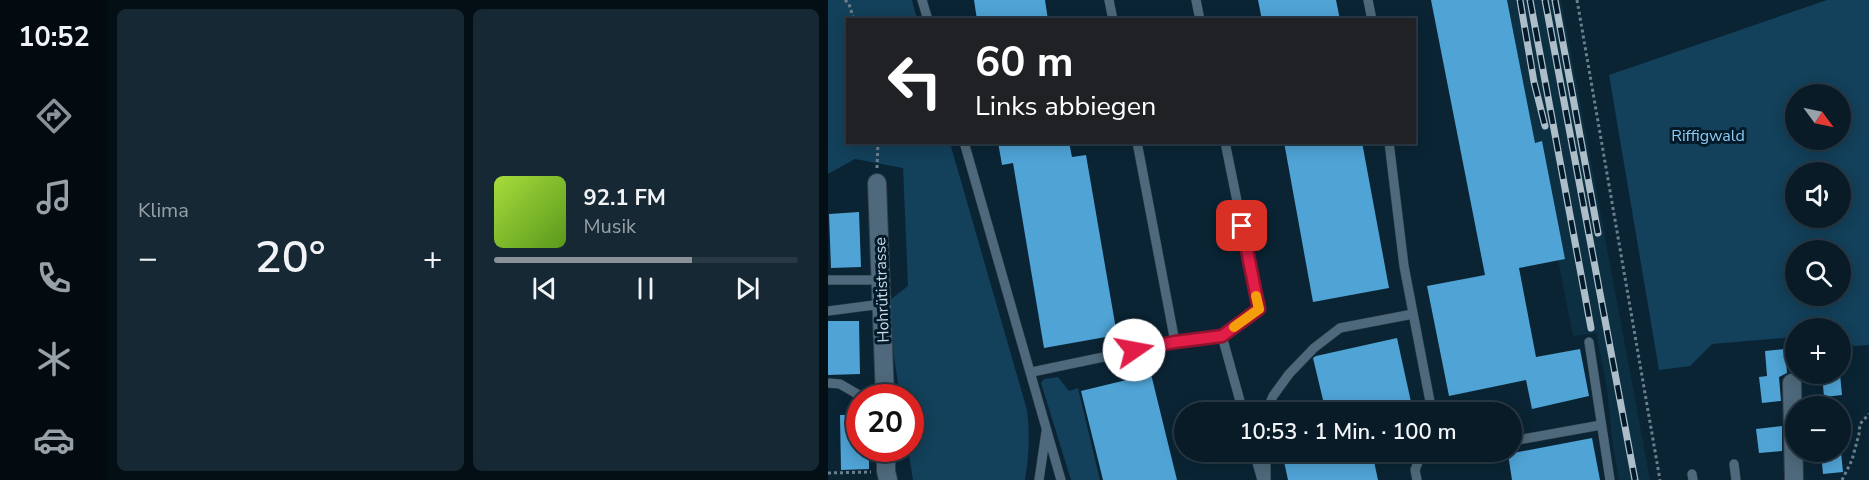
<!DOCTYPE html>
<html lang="de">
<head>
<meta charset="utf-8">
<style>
  :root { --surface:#081b27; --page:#162833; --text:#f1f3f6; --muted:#98a1a7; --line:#293944; --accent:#8c9099 }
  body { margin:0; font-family:"Nunito Sans",sans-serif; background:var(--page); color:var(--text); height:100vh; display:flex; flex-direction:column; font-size:22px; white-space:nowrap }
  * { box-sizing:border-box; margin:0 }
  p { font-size:20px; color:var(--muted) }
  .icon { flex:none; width:33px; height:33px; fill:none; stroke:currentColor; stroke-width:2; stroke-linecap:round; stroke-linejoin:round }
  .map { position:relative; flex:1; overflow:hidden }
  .drawer { display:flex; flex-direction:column; gap:9px; padding:9px; background:#040f15; width:720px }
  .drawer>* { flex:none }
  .banner { position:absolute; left:18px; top:18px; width:570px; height:126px; border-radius:0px; box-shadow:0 3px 15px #0003,0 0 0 2px var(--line); background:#202124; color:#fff; overflow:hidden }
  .needle { width:39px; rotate:123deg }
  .buttons { position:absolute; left:957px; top:84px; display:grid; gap:12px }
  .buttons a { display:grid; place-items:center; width:66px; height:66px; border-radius:50%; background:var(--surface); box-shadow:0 3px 15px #0003,0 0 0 2px var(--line); font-size:30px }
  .speed { position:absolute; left:18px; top:384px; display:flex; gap:12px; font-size:30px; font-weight:700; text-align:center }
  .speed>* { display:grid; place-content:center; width:78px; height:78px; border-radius:50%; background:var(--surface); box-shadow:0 3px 15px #0003,0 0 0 2px var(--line); line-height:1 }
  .speed .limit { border:9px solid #d22; background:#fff; color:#111 }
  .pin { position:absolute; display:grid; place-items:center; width:51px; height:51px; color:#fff; margin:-26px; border-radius:12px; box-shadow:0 3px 9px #0006 }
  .me { position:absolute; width:66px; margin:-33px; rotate:78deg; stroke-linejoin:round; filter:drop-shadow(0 0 4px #0008) }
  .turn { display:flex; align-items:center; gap:21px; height:126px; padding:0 30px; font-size:27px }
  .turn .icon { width:78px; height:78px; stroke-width:2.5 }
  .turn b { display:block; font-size:42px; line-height:51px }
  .big { font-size:45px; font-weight:600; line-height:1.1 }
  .drawer .widget { flex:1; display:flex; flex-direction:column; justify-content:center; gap:9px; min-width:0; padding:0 21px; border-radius:9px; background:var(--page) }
  .song { display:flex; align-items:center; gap:18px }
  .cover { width:72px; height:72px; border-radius:9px; background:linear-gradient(135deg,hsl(80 70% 55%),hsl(90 70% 35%)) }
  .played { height:6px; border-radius:3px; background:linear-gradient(90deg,var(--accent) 65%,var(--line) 65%) }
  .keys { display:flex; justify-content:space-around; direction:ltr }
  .heat { display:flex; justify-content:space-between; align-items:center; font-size:33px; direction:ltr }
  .drawer .tiles { flex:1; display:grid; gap:9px; grid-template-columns:repeat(2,1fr) }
  .trip { position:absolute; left:346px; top:402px; width:348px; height:60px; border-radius:30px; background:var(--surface); box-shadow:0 3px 15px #0003,0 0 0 2px var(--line); font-weight:600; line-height:60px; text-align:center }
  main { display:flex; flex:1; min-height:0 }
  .dock { display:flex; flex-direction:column; width:108px; justify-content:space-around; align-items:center; background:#030b10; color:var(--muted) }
  .dock .icon { width:42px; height:42px }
  .dock .selected { color:var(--accent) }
  .dock b { font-size:27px; color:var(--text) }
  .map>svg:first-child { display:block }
  .built { fill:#0c2f42 }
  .green { fill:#13405a; fill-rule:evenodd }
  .building { fill:#4fa3d5 }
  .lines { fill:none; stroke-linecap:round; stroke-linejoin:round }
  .service-casing { stroke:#313e4b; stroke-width:10 }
  .minor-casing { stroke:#313e4b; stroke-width:20 }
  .path { stroke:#6b7f8c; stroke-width:3; stroke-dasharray:3 3; stroke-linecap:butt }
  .service { stroke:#4e697b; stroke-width:9 }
  .minor { stroke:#4e697b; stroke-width:18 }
  .rail-casing { stroke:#adbec9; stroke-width:7 }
  .rail { stroke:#021a29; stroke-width:4.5; stroke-dasharray:14; stroke-linecap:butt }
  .route-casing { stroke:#92132f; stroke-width:15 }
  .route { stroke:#e11d48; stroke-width:10 }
  .slow { stroke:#f59e0b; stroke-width:10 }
  .labels { text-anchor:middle; stroke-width:6; stroke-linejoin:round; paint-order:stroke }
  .park-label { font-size:16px; fill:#8fcbf3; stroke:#021a29 }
  .street-label { font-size:16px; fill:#ccdbe5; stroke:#021a29 }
</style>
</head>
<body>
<main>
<nav class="dock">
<b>10:52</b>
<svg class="icon selected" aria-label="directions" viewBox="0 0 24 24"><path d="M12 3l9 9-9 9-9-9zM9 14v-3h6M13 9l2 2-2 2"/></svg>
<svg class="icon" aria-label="music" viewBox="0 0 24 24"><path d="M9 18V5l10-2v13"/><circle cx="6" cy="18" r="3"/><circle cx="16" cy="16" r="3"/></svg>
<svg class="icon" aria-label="phone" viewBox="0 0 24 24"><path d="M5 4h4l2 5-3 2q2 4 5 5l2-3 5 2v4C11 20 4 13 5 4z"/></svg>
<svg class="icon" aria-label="climate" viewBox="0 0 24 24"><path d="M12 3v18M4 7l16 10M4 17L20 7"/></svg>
<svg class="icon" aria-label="car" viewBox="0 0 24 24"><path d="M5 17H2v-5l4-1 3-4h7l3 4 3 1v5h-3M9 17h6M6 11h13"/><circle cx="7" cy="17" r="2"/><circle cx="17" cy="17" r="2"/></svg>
</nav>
<section class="drawer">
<div class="tiles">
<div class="widget"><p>Klima</p>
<div class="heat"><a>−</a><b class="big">20°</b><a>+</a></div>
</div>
<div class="widget">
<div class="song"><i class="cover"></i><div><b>92.1 FM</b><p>Musik</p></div></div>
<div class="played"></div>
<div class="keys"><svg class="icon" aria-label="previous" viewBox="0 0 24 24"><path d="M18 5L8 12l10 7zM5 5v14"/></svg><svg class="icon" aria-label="pause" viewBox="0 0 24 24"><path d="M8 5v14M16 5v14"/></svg><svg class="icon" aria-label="next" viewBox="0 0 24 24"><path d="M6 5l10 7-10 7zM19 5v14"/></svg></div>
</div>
</div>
</section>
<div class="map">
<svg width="1041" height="480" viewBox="0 0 1041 480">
  <rect width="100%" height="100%" fill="#0a2434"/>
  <path class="built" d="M679,0H733L822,480H791L785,447L779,389L768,333L745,336L730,260L713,141L707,143Z"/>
  <path class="green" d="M0,0H84L89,19L20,20V142L122,143L199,410C202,433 201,457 197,480H85L80,449L82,448V398L72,397L58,303L80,286L75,168L27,159L0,174Z
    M999,0H1041V345L1026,346L1013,337L1012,328H968L967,337L884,344L862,366L831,370L781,75ZM968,94H1012V140H968ZM968,172H1012V218H968ZM968,250H1012V296H968Z
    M230,377L241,391L250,388L272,480H243L213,383L216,379Z"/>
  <path class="building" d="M146,0H217L220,20H149Z
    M430,0H508L512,20H434Z
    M603,0H679L707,143L714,141L737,259L691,268L708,357L752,349L761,396L704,409L698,380L621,396L599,286L657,275Z
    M170,142H241L244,157L258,155L289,335L216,348L185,163L174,165Z
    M456,142H534L561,288L485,302Z
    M31,212L33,267L3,268L1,214Z
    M0,321H31L32,374L0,375Z
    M569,338L583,402L533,412H465L464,407L495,400L485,358L488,356Z
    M957,349L959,373L951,377L953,401L934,403L931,377L939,376L937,351Z
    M323,374L349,480H275L253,391Z
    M994,374H1012L1014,395L996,397Z
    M12,415H32V448H41V469L13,470Z
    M954,426V451L931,453L928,429Z
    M764,438L772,480H684L680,454Z
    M454,452H544L550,480H460Z
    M993,452H1013L1015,472L995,474Z"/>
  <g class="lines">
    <g class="service-casing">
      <path id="service" d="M94,0L100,20
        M281,0L285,20
        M368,0L372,20
        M540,0L544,20
        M136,142L233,480
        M309,142L347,342L394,336L415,412
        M561,142L576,266L604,412
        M0,280H53
        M0,311L54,304
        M394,336L431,309L397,142
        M761,342L782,480
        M204,372L347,342
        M0,383L12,384L36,398
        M438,412L445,396L461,374L486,348L512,328L585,314
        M684,441L773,425
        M426,452L434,480
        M438,452V480
        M610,452L620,453L629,452
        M906,464L908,480
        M864,474L865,480
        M211,480L218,432
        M589,480L587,470L594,452"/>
    </g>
    <g class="minor-casing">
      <path id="minor" d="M49,183L57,398
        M964,383L966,480
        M58,448V471L60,480"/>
    </g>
    <path class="path" d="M17,0L21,4L26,20
      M749,0L832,480
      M49,168L50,142
      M0,473L43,472
      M1014,480L1024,460L1031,434L1032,424L1041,414"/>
    <use href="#service" class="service"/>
    <use href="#minor" class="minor"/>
    <g class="rail-casing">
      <path id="rail" d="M692,0L706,82L717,126
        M702,0L763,328
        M717,0L807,480
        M727,0L770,233"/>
    </g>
    <use href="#rail" class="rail"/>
  </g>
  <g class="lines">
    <g class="route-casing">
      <path id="route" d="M306,350L347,342L394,336L431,309L414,226"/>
    </g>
    <use href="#route" class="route"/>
    <path class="slow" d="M406,327L431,309L428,296"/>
  </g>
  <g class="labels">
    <g class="park-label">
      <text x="880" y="141">Riffigwald</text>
    </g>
    <g class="street-label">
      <text transform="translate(53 290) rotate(-92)" y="6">Hohrütistrasse</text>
    </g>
  </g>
</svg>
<div class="buttons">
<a><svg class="needle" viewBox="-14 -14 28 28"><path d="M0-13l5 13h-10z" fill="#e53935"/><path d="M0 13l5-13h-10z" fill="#98a1a7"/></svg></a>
<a><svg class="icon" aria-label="sound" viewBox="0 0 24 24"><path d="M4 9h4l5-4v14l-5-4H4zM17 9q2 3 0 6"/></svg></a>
<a><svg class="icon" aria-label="search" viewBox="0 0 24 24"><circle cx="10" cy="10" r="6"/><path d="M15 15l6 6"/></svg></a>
<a>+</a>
<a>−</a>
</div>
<div class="speed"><div class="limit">20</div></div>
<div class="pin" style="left:414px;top:226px;background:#d93025"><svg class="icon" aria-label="arrive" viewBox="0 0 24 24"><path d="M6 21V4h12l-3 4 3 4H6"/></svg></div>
<svg class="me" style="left:306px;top:350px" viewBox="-20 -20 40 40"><circle r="19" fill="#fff"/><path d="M0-13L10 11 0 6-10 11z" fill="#e11d48"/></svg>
<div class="trip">10:53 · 1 Min. · 100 m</div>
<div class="banner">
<div class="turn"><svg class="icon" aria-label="left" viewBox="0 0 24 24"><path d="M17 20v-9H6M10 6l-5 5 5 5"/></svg><div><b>60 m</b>Links abbiegen</div></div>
</div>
</div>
</main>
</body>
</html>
